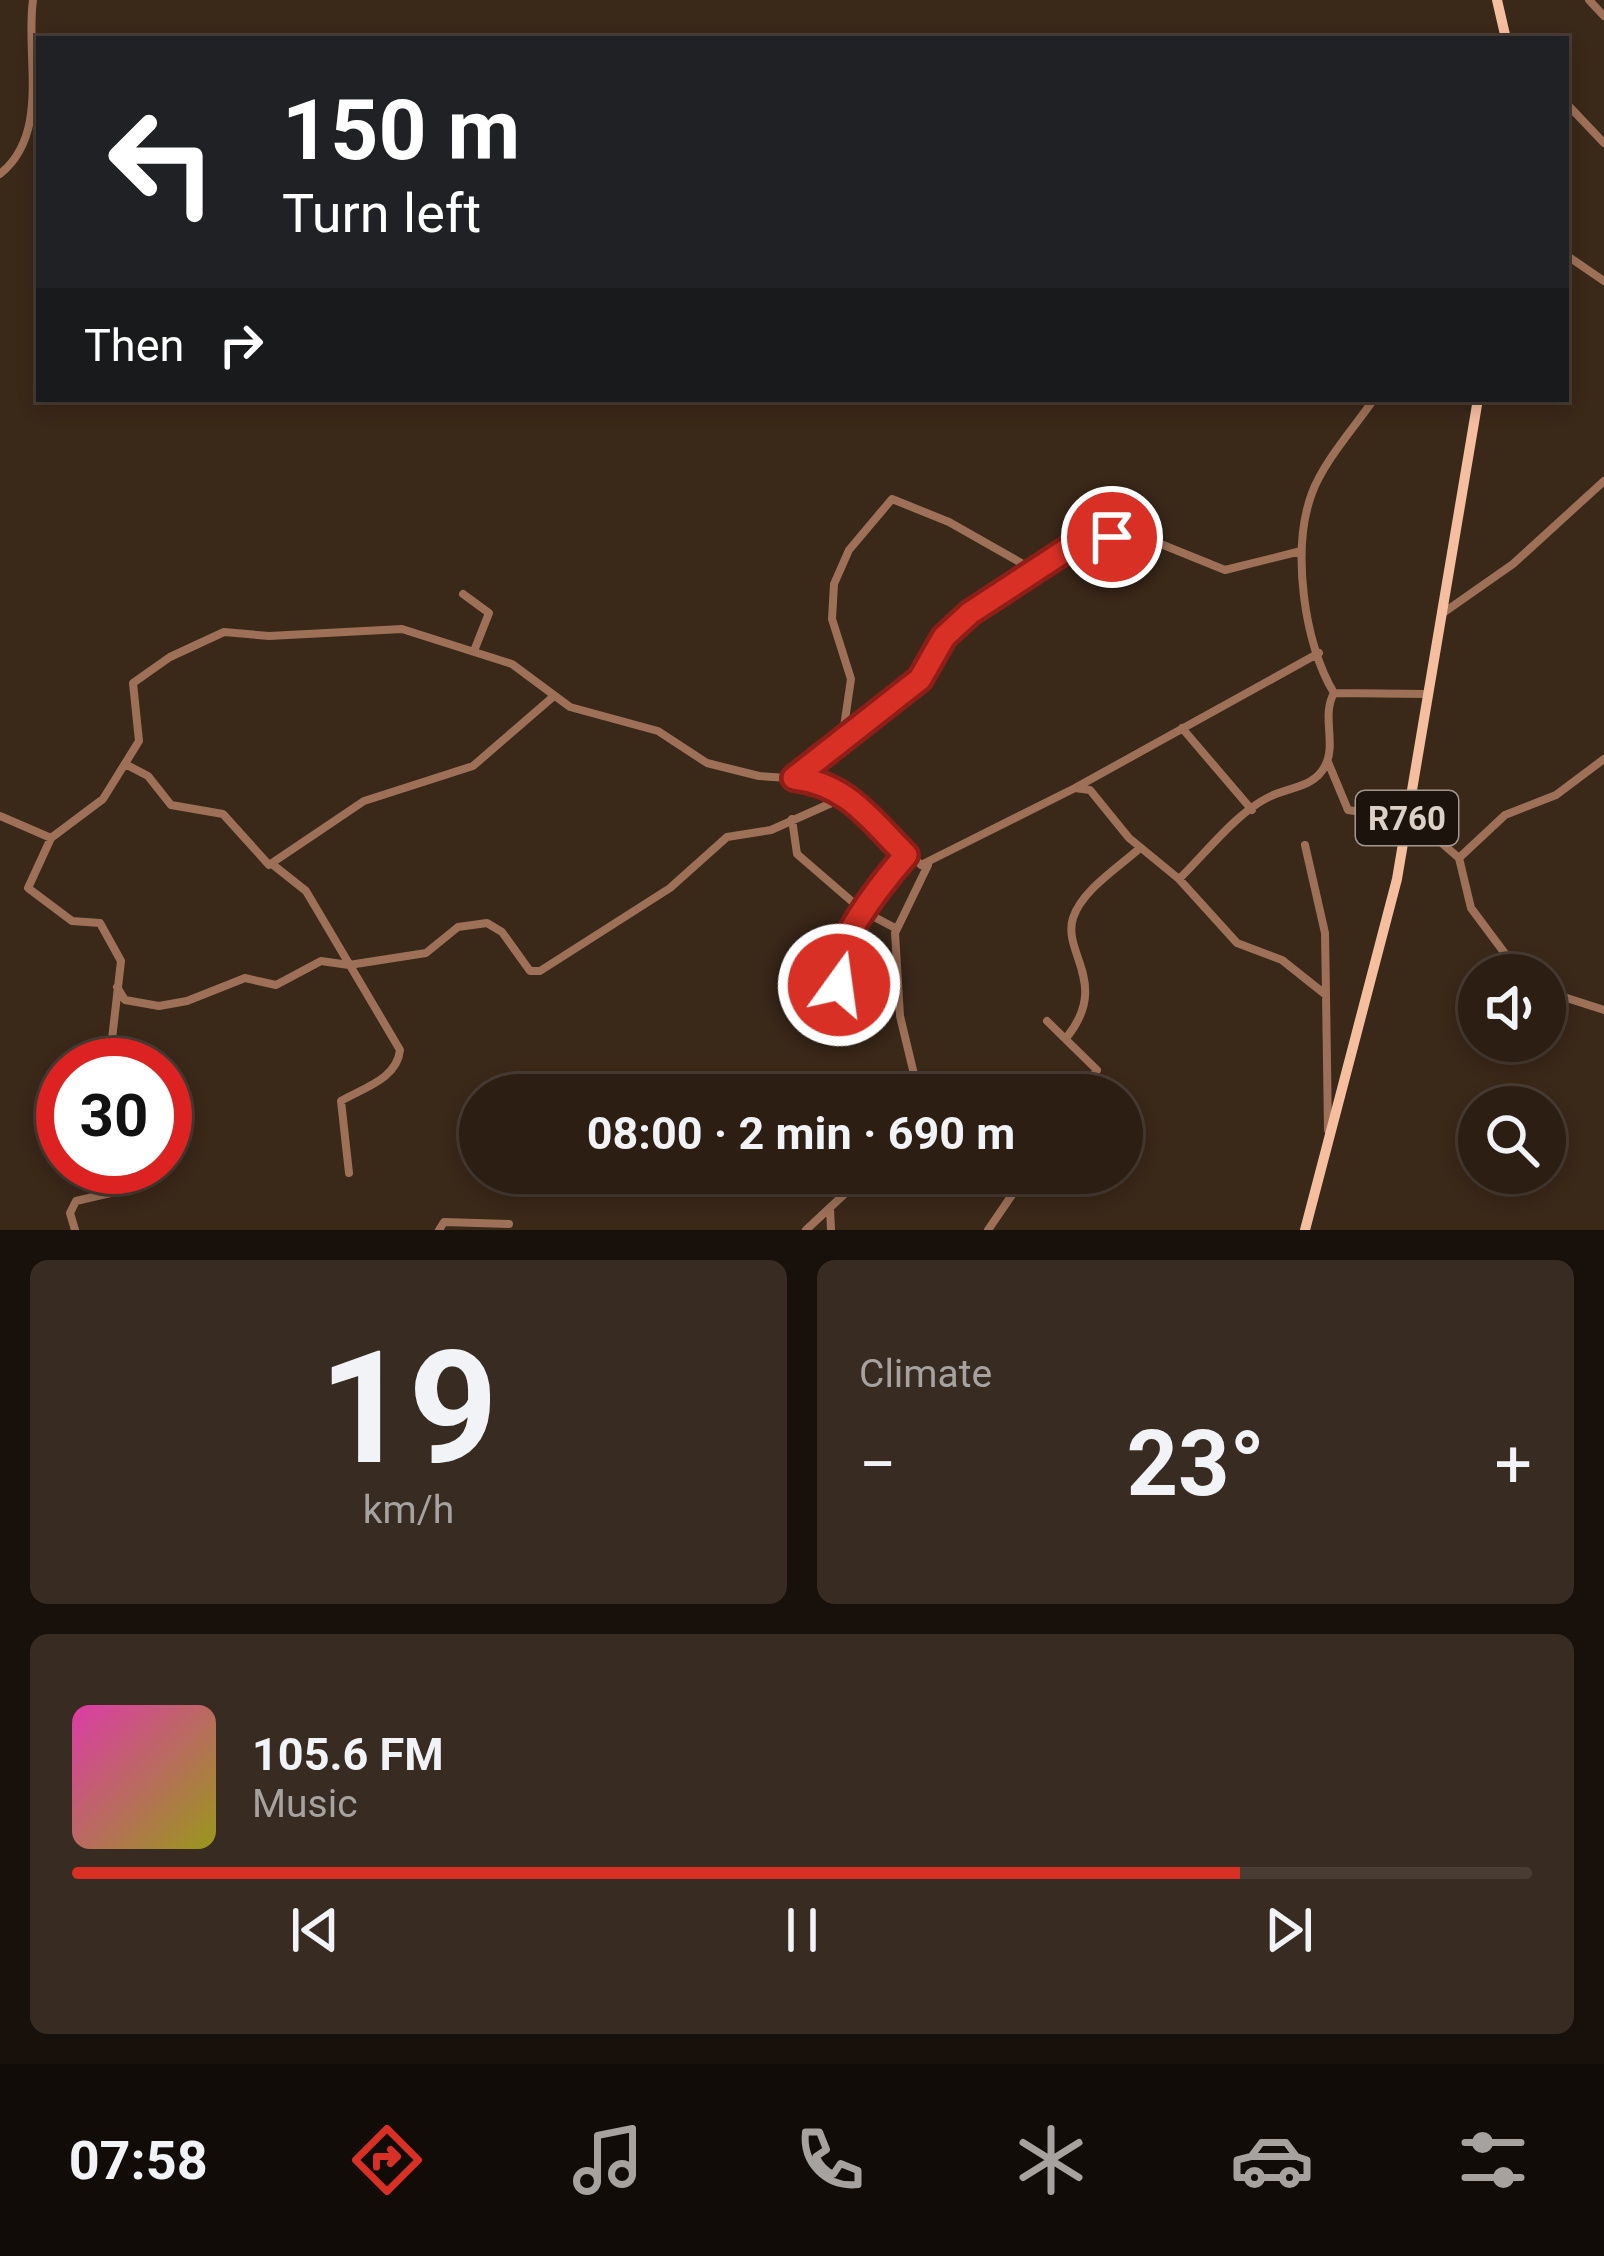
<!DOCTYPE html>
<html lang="en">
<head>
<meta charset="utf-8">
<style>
  :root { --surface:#2c1e13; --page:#382b21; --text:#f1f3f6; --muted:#a6a2a0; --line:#483c33; --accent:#d93025 }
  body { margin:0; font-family:Roboto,sans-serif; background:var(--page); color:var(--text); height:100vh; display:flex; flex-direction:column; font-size:45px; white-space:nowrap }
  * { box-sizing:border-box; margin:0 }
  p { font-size:39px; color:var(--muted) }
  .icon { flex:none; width:66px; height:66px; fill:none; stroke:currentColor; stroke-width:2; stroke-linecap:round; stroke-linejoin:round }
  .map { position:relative; height:1230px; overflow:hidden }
  .details { display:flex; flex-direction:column; gap:30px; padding:30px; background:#18100a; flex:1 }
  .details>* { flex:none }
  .banner { position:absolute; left:36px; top:36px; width:1533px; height:366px; border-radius:0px; box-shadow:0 6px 18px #0003,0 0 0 3px var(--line); background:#202124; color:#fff; overflow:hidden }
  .tools { position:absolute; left:1458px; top:954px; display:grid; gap:24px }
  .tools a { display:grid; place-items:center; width:108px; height:108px; border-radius:50%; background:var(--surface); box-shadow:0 6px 18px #0003,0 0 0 3px var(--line); font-size:60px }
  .speed { position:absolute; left:36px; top:1038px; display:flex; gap:24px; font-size:60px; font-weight:700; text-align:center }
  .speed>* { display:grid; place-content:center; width:156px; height:156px; border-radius:50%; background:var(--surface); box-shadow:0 6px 18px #0003,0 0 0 3px var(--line); line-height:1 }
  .speed .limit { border:18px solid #d22; background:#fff; color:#111 }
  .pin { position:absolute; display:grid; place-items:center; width:102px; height:102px; color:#fff; margin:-51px; border:6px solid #fff; border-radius:50%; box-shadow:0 3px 12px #0007 }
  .me { position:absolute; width:132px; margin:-66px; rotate:14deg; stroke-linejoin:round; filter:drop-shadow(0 0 9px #0008) }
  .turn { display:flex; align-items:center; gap:42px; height:252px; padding:0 48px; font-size:54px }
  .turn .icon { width:156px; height:156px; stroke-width:2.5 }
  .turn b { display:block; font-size:84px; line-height:102px }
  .then { display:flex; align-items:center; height:114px; padding:0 48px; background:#0003; gap:24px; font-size:45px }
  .big { font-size:90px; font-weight:700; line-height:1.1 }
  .details .card { flex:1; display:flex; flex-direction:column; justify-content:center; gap:18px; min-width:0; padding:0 42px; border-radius:18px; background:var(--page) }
  .details .dial { align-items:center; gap:0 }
  .dial b { font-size:156px; line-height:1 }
  .song { display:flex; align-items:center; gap:36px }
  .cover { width:144px; height:144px; border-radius:18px; background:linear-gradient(135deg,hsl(320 70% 55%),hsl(60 70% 35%)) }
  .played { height:12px; border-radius:6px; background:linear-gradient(90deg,var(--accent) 80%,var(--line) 80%) }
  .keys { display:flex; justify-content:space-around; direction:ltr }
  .heat { display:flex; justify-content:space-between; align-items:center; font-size:66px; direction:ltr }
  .details .tiles { flex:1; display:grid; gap:30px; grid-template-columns:1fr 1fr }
  .card:last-child { grid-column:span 2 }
  .trip { position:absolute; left:459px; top:1074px; width:684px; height:120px; border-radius:60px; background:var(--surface); box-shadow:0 6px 18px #0003,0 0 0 3px var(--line); font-weight:700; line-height:120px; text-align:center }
  .menu { display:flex; height:192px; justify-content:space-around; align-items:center; background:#120c08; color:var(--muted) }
  .menu .icon { width:84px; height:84px }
  .menu .on { color:var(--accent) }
  .menu b { font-size:54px; color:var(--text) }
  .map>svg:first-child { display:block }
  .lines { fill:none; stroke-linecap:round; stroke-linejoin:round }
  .minor { stroke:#9d7057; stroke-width:8 }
  .primary { stroke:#f5be9f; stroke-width:10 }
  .route-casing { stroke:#8d1f18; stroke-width:30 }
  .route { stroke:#d93025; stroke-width:21 }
  .labels { text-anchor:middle; stroke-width:12; stroke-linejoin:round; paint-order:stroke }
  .shield { fill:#1b130c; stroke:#a3988f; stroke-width:3 }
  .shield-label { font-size:33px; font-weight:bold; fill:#ddd1c7 }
</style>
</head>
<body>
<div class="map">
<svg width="1604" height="1230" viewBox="0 0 1604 1230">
  <rect width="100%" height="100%" fill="#3a2819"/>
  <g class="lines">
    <path class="minor" d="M1589,0L1604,16
      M1566,103L1604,143
      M0,174C51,133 25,56 33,0
      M1566,255L1604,281
      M1374,399C1354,428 1324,461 1312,493C1291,549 1304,644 1334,693L1427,694
      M463,594L489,613L474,651
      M1443,613L1513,564L1604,481
      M1182,728L1252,810
      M842,740L851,679L832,619L834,584L849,550L892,499L949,522L1037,572
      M1328,762L1348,810L1415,820L1459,858L1471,908L1521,975
      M125,764L148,776L171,805L223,814L269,865L364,801L473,766L554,696
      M795,777L920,678L944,637L970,613L1080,541L1141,536L1225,570L1301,551
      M1075,788L1319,653
      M0,816L51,838L103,799L139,741L133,683L170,657L224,632L269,636L402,629L512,664L570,707L658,731L707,763L759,776L815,780L862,807L921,865L1075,788L1090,790L1129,838L1179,879L1237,943L1282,960L1326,995L1328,1130
      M792,819L797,854L863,911L895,928
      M51,838L28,888L72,921L100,923L121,961L109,1065
      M1305,845L1325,933L1326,993
      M1459,858L1505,815L1556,795L1604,759
      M272,864L306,891L400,1050C397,1079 363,1088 341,1101L349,1173
      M1179,879C1206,853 1236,813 1269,797C1288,787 1314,788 1325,766C1337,744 1321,716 1334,693
      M898,979L853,986L835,982C842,933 874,892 906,855
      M117,987L125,1000L159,1006L187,1001L245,978L276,985L321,961L349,965L426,953L458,927L487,923L502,932L530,971H540L670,888L727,837L771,830L845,797
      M1545,991L1604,1010
      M1047,1021L1097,1070L1080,1095
      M1067,1037C1110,983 1062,953 1073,918C1082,890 1119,867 1140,848
      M919,1095L900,1016L895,933L928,865
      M830,1208L831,1230
      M75,1230L70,1213L76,1201L119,1191L118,1182L102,1177L101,1167
      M439,1230L444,1222L509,1224
      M806,1230L867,1173
      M988,1230L1027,1173"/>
    <path class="primary" d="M1497,0L1506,39
      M1305,1230L1397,879L1478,399"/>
  </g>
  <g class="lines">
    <g class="route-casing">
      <path id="route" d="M839,985C822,956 885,879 906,855C871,820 847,784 794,778L920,679L944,637L970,613L1080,541L1112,537"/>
    </g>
    <use href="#route" class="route"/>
  </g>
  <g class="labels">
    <rect class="shield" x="1356" y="791" width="102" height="54" rx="9"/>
    <g class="shield-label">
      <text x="1407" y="830">R760</text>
    </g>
  </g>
</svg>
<div class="tools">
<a><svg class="icon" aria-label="sound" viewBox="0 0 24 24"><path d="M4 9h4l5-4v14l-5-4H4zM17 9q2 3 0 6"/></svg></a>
<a><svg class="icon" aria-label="search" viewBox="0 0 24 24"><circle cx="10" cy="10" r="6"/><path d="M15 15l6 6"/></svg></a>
</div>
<div class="speed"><div class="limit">30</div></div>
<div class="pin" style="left:1112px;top:537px;background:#d93025"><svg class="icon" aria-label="arrive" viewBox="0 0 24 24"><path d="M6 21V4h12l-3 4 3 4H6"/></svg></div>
<svg class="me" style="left:839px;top:985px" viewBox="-20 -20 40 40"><circle r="17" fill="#d93025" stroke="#fff" stroke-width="3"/><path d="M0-11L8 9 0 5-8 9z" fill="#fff"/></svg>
<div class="trip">08:00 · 2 min · 690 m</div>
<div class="banner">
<div class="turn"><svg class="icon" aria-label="left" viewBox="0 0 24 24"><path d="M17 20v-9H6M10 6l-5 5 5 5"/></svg><div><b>150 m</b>Turn left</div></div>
<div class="then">Then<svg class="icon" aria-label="right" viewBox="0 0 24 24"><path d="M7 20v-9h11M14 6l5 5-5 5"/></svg></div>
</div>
</div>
<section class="details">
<div class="tiles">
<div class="card dial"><b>19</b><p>km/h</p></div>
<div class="card"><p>Climate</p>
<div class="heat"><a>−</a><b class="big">23°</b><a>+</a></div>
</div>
<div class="card">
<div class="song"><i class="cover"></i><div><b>105.6 FM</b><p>Music</p></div></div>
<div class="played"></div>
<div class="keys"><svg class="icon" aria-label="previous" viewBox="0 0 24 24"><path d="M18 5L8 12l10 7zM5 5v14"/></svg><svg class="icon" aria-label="pause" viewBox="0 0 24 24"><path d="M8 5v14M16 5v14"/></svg><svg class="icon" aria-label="next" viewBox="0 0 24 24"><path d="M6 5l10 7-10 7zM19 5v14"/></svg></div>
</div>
</div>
</section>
<nav class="menu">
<b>07:58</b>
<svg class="icon on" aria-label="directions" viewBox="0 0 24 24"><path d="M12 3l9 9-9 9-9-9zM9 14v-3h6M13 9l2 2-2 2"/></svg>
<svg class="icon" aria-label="music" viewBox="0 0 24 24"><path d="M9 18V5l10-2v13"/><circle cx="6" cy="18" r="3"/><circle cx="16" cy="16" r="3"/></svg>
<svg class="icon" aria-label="phone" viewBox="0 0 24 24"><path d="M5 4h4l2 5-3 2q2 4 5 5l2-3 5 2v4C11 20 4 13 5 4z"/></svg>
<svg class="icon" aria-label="climate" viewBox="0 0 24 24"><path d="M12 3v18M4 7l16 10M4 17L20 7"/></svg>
<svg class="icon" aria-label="car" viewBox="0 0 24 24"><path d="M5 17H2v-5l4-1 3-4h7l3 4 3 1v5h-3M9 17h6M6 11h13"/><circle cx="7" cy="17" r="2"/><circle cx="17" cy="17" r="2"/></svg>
<svg class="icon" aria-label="filters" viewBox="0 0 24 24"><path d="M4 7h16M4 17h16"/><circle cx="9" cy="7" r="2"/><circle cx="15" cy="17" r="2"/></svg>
</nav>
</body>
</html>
